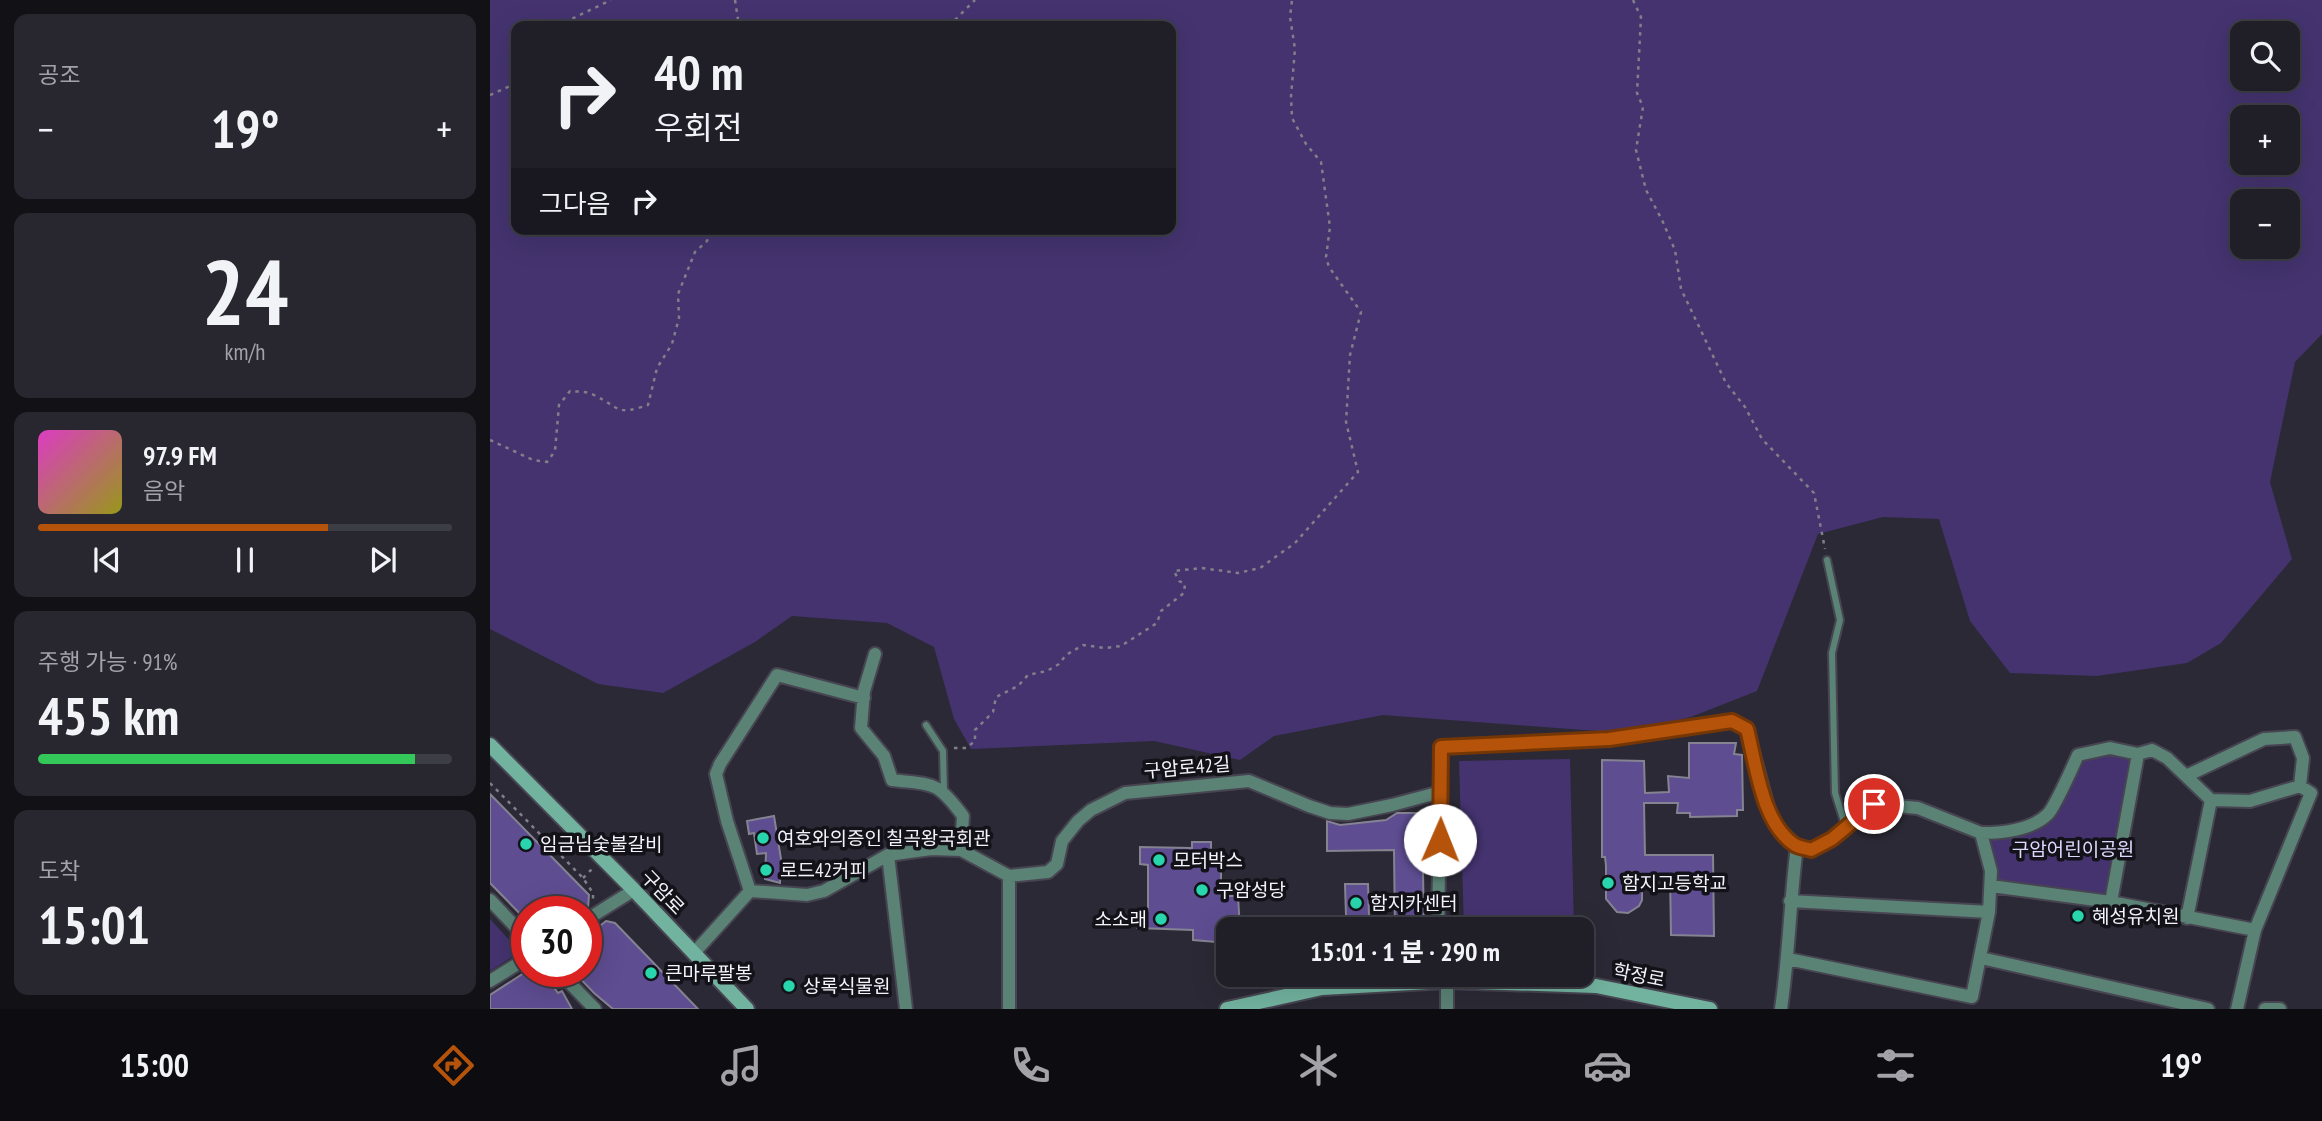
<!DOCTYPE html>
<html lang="ko">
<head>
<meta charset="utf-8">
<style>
  :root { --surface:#201f28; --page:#282730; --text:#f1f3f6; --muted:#a2a2a8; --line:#3d3d45; --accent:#b45309 }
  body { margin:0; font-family:"PT Sans Narrow","Noto Sans KR",sans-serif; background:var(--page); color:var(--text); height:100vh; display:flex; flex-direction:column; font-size:26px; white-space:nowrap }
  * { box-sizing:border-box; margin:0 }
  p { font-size:23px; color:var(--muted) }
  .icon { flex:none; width:38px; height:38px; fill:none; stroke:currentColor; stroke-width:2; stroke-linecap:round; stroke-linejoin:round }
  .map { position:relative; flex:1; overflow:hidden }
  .details { display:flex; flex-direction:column; gap:14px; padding:14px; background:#121116; width:490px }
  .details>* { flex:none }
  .hud { position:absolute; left:21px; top:21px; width:665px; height:214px; border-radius:14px; box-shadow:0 7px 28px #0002,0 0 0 2px var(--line); background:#201f28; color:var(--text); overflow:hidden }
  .tools { position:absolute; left:1740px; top:21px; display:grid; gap:14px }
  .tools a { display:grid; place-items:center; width:70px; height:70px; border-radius:14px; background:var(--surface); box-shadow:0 7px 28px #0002,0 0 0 2px var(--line); font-size:35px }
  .speed { position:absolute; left:21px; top:896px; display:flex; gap:14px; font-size:35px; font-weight:700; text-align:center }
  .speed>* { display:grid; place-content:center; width:91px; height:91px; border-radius:50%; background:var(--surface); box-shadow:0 7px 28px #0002,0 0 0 2px var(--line); line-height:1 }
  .speed .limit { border:10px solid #d22; background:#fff; color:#111 }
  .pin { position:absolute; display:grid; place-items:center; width:60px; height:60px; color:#fff; margin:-30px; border:4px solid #fff; border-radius:50%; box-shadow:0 2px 7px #0007 }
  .me { position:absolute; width:77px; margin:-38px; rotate:1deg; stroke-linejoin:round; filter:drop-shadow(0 0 5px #0008) }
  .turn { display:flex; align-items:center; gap:24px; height:147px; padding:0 28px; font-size:32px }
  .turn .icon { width:91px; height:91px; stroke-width:2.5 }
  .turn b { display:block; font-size:49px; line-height:60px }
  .then { display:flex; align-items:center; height:66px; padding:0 28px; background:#0003; gap:14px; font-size:26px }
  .big { font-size:52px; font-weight:700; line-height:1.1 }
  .details .card { flex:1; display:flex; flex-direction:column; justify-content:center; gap:10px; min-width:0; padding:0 24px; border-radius:14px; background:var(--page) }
  .details .dial { align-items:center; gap:0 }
  .dial b { font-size:91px; line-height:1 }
  .song { display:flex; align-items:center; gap:21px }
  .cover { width:84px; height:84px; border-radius:10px; background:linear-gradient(135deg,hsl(310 70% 55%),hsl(60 70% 35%)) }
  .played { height:7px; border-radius:4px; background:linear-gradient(90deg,var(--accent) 70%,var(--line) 70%) }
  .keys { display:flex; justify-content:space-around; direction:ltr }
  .heat { display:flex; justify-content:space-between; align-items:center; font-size:38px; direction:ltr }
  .charge { height:10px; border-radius:5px; background:linear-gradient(90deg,#34c759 91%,var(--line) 0) }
  .trip { position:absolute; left:726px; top:917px; width:378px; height:70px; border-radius:14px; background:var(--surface); box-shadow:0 7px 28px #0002,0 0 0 2px var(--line); font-weight:700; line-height:70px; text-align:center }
  .menu { display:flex; height:112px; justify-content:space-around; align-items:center; background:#0d0c10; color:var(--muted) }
  .menu .icon { width:49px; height:49px }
  .menu .selected { color:var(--accent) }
  .menu b { font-size:32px; color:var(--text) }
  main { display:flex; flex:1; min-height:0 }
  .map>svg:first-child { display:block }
  .green { fill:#44336f; fill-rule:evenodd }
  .building { fill:#5e4d91; stroke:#858392; stroke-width:2 }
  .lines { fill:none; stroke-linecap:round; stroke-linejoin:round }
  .service-casing { stroke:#474551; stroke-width:10 }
  .minor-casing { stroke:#474551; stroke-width:16 }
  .secondary-casing { stroke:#474551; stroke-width:18 }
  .path { stroke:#817f8a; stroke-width:2.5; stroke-dasharray:3.5 5; stroke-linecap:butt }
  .service { stroke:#5a8275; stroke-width:6 }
  .minor { stroke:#5a8275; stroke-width:12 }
  .secondary { stroke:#72b39f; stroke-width:14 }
  .route-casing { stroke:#753606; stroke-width:18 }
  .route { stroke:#b45309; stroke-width:12 }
  .poi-dot { fill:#28d5ad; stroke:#131218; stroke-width:2.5 }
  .labels { text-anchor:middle; stroke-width:7; stroke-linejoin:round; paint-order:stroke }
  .street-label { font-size:19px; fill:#f4f2fb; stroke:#131218 }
  .poi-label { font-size:19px; fill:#f4f2fb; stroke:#131218; text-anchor:start }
  .park-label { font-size:19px; fill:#ded7ff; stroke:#131218 }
</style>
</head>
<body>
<main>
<section class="details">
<div class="card"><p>공조</p>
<div class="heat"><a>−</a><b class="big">19°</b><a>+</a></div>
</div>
<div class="card dial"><b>24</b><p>km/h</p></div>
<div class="card">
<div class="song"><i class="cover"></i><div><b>97.9 FM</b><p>음악</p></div></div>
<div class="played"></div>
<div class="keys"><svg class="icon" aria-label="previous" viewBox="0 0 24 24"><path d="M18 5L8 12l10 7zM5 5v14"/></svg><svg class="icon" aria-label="pause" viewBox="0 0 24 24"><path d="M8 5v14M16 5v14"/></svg><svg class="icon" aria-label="next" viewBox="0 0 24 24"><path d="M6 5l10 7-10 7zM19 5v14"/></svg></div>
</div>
<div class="card"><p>주행 가능 · 91%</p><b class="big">455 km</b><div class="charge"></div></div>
<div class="card"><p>도착</p><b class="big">15:01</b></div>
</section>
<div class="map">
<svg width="1832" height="1009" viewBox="0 0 1832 1009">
  <rect width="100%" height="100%" fill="#2b2935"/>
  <path class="green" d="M0,0H1832V334L1805,362L1780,482L1802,559L1731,643L1697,663L1607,676L1520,673L1480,621L1449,519L1393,517L1328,534L1267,691L1201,717L1133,733L893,715L784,736L750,760L664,741L481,749L464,719L444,647L397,623L302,616L265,642L173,693L108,684L0,629ZM26,26H681V229H26ZM1752,33H1797V79H1752ZM1752,117H1797V163H1752ZM1752,201H1797V247H1752Z
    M1620,756H1643L1618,898L1507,881L1496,835L1558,814L1590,759Z
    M1080,759L1084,929H974L969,761Z
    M0,919L24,945L22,957L0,971Z"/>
  <path class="building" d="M1199,743H1246L1244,754L1252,755L1253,810H1247V816L1200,817V813H1187L1188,803H1154L1155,855H1223L1224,936L1181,935L1180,874H1152V900L1149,906L1138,913L1127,912L1116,899V866L1115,857H1112V760L1154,761L1155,793L1179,792L1178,776L1199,778Z
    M0,794L99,895L98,908L93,912H37V921L0,883Z
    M907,813H932L934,929H905L904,850L837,851V821L850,825L896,820Z
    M284,816L291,859L290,883L275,879L276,853L267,854L264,833L259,834L257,821Z
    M702,842H721V851H731V896H748L750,929H738V943L703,940V930L647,928V910L658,911V865L650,864V847L702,848Z
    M855,884H878L879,916H856Z
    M116,921L125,923L208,1009H123L104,993L83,971H96V937Z
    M37,971H52L68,993L72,991L82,1009H0V995Z"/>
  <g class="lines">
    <g class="service-casing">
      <path id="service" d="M1337,560L1350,620L1342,653L1345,793L1356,828
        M436,725L453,751L454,791"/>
    </g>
    <g class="minor-casing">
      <path id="minor" d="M385,654L374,691L371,728L394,756L402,780C444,785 446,780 473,816L471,850L519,876V1009
        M1696,776L1774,739L1805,737L1813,758L1810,786
        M1491,833C1512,833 1542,830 1558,814C1566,805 1582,768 1588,755L1620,748L1648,754
        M1307,846L1321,850L1342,839L1384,804L1428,808L1491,833L1501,871L1499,912
        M398,855L416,1009
        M519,876L558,872L567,864L572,841L588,821L601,810L635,793L759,781L819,806L840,813L858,814L902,805L951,792
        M1501,886L1621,902L1765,930L1747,1009
        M260,891L237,821L226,774L230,764L287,675L374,698
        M0,900L37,939
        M1621,902L1648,754L1662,750L1677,758L1721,800
        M1697,918L1721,800L1760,801L1810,786L1821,793L1765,930
        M96,920L144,890
        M948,929L951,747L1119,739L1242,721L1257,729L1280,815L1292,833L1307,846C1300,900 1299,955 1291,1009
        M204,953L260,891L317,895L334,891L398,855L441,849L471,850
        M1491,958L1718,1009
        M1298,959L1482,997L1499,912L1300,901
        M68,971L105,1009
        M0,981L37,958
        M957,981V1009
        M1775,1009H1790"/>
    </g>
    <g class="secondary-casing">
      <path id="secondary" d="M0,745L144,890L257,1009
        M737,1009L832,988L957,981L1106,986L1220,1009"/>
    </g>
    <path class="path" d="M245,0L249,26
      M1143,0L1151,17L1147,93L1153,107L1146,150L1156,190L1172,220L1185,250L1191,289L1236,383L1255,407L1272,439L1324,493L1335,549
      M67,26L121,0
      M459,26L485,0
      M0,95L20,86L26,77
      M0,440L43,460L57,462L65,451L69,405L80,391C88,392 97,391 104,395C131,408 125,416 158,405L167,368L182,344L189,318L188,294L205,252L217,241L222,229
      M464,748H476L485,741V730L503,712L506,697L528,686L538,675L557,671L569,664L576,655L593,645L615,648L631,646L667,623L671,611L694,593L695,584L689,581L684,571L712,568L748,573L770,568L805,543L868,472L856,422L860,355L871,312L839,267L836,257L840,227L831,162L816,144L802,118L801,96L805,49L800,17L802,0
      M0,783L93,878L103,893V899
      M122,848L129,840
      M93,878L103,868"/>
    <use href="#service" class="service"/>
    <use href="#minor" class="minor"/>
    <use href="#secondary" class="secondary"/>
  </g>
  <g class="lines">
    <g class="route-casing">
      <path id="route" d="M950,840L951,747L1119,739L1242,721L1257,729C1266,764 1272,824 1305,845C1310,848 1316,848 1321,850L1342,839L1384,804"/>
    </g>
    <use href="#route" class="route"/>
  </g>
  <g class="poi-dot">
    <circle cx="273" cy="838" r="7"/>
    <circle cx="36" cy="844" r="7"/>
    <circle cx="669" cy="860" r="7"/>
    <circle cx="276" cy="870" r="7"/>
    <circle cx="1118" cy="883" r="7"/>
    <circle cx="712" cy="890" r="7"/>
    <circle cx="866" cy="903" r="7"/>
    <circle cx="1588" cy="916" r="7"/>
    <circle cx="671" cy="919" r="7"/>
    <circle cx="161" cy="973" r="7"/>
    <circle cx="299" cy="986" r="7"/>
  </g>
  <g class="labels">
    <g class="street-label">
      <text transform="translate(697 767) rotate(-5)" y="7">구암로42길</text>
      <text transform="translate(173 892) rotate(46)" y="7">구암로</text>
      <text transform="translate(1149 975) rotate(11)" y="7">학정로</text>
    </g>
    <g class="poi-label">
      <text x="287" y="845">여호와의증인 칠곡왕국회관</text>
      <text x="50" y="851">임금님숯불갈비</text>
      <text x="683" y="867">모터박스</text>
      <text x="290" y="877">로드42커피</text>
      <text x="1132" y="890">함지고등학교</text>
      <text x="726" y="897">구암성당</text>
      <text x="880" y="910">함지카센터</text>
      <text x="1602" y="923">혜성유치원</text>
      <text x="657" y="926" text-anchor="end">소소래</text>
      <text x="175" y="980">큰마루팔봉</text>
      <text x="313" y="993">상록식물원</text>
    </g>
    <g class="park-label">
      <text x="1583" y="856">구암어린이공원</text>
    </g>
  </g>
</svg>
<div class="tools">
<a><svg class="icon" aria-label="search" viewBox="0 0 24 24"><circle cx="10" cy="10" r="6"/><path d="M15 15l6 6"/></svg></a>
<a>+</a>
<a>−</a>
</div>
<div class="speed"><div class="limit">30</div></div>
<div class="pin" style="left:1384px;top:804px;background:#d93025"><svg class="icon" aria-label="arrive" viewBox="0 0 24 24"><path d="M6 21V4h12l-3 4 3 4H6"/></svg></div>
<svg class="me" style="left:950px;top:840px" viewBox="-20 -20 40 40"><circle r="19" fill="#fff"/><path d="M0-13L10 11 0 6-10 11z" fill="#b45309"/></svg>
<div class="trip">15:01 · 1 분 · 290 m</div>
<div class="hud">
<div class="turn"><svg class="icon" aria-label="right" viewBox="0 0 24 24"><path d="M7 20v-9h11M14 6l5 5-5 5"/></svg><div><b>40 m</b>우회전</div></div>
<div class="then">그다음<svg class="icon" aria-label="right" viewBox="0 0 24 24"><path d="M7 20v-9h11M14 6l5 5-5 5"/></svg></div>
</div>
</div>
</main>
<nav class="menu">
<b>15:00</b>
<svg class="icon selected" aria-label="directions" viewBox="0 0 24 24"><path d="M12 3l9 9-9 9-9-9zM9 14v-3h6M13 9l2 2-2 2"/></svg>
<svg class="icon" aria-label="music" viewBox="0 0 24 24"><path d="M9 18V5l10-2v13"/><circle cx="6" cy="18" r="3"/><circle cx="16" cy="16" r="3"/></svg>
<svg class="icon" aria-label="phone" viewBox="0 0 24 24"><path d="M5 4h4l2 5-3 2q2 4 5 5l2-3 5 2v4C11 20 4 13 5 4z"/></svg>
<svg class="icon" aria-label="climate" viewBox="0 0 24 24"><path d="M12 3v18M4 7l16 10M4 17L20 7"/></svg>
<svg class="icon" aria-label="car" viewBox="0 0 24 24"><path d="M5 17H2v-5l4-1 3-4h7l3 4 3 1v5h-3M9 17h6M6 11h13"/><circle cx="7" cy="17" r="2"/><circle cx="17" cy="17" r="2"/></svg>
<svg class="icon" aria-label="filters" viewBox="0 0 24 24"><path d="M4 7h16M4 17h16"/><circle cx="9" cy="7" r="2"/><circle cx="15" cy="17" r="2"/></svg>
<b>19°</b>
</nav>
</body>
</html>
